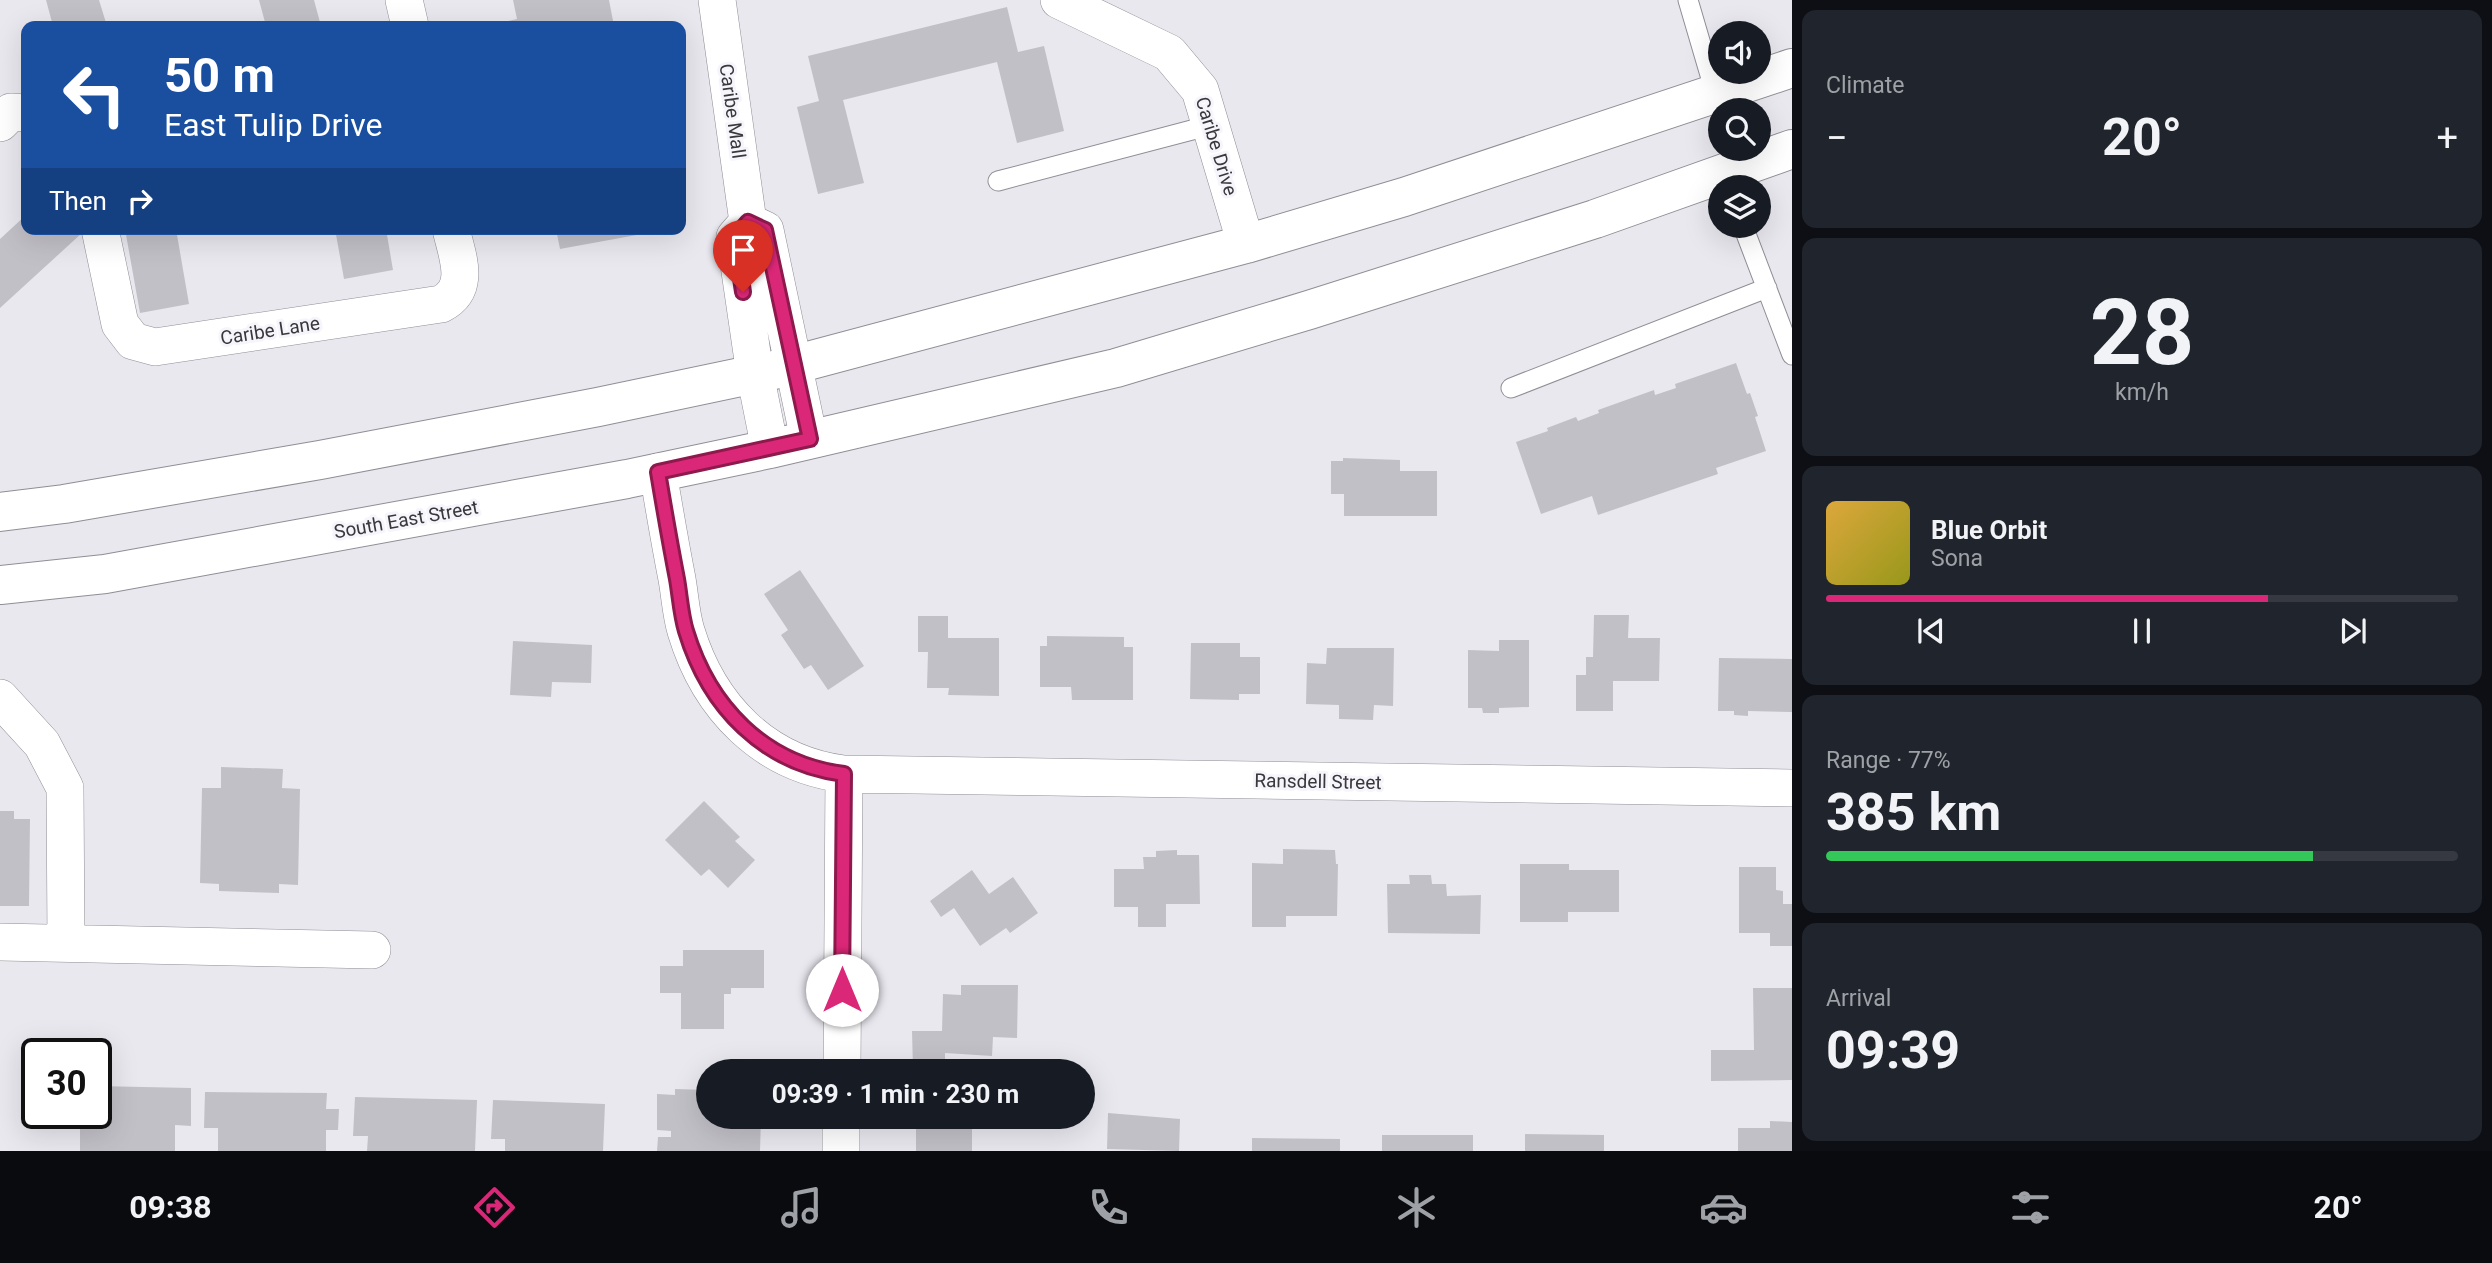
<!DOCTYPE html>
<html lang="en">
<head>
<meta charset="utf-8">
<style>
  :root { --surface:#171b24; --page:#20242c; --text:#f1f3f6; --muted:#9ea1a6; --line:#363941; --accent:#db2777 }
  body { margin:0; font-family:Roboto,sans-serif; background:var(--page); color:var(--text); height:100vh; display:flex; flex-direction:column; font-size:26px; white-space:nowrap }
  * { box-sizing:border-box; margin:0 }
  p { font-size:23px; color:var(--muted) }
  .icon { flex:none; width:38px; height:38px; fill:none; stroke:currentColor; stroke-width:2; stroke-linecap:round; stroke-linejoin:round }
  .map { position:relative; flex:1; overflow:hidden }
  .sheet { display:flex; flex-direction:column; gap:10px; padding:10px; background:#0d0f14; width:700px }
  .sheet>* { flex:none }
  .top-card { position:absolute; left:21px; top:21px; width:665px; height:214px; border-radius:14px; box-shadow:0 7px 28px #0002; background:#1a4fa0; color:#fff; overflow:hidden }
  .buttons { position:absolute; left:1708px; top:21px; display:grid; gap:14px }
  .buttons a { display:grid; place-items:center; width:63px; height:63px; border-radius:50%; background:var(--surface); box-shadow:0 7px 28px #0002; font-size:35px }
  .speed { position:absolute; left:21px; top:1038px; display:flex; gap:14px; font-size:35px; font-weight:700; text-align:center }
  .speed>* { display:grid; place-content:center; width:91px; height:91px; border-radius:50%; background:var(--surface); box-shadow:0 7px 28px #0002; line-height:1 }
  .speed .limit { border:4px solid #111; border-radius:10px; background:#fff; color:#111 }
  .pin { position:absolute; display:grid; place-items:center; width:60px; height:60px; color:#fff; margin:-72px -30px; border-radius:50% 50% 50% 0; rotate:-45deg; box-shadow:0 0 7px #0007 }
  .pin .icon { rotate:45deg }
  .me { position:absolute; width:77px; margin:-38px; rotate:0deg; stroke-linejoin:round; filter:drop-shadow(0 0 5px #0008) }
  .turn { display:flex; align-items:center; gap:24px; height:147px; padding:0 28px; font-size:32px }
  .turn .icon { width:91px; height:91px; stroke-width:2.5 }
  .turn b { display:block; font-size:49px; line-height:60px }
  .then { display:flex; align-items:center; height:66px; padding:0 28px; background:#0003; gap:14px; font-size:26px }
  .big { font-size:52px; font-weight:700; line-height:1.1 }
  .sheet .card { flex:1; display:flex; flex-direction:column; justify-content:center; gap:10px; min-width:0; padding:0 24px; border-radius:14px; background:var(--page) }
  .sheet .dial { align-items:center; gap:0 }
  .dial b { font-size:91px; line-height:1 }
  .song { display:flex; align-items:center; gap:21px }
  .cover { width:84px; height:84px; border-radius:10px; background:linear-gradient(135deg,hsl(40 70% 55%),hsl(60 70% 35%)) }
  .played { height:7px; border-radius:4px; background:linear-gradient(90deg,var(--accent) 70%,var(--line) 70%) }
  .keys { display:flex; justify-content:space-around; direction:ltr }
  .heat { display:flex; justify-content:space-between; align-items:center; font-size:38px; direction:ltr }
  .charge { height:10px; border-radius:5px; background:linear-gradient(90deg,#34c759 77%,var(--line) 0) }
  .trip { position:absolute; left:696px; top:1059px; width:399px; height:70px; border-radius:35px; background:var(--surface); box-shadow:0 7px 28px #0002; font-weight:700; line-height:70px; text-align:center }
  .tabs { display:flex; height:112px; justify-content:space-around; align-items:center; background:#090b0e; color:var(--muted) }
  .tabs .icon { width:49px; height:49px }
  .tabs .on { color:var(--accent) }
  .tabs b { font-size:32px; color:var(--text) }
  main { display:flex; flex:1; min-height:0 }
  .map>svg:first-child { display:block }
  .building { fill:#c2c0c7 }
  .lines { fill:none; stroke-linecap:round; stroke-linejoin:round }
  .lane-casing { stroke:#908e95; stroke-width:21 }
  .street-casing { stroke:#908e95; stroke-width:38 }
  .primary-casing { stroke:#908e95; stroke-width:40 }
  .lane { stroke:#fff; stroke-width:19 }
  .street { stroke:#fff; stroke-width:37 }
  .primary { stroke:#fff; stroke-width:38 }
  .route-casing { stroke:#8e194d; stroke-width:18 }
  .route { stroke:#db2777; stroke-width:12 }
  .labels { text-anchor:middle; stroke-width:6; stroke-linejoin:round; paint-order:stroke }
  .street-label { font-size:19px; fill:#39383b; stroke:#f7f5fc }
</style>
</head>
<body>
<main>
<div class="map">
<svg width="1792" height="1151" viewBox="0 0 1792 1151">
  <rect width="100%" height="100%" fill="#e9e8ef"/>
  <path class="building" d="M46,0H99L107,26H53Z
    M259,0H314L321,26H266Z
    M513,0H609L614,26H487L517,19Z
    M1007,7L1018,52L1044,46L1064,131L1017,143L997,62L843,100L864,183L818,194L797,107L819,101L808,56Z
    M26,215V229H78L82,233L0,308V239Z
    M125,229H176L189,304L140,313Z
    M335,229H386L393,270L344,279Z
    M556,229H652L653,232L560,249Z
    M1736,363L1747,394L1750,393L1758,416L1755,417L1766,451L1716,468L1718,474L1598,515L1592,496L1541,514L1516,442L1548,431L1547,428L1576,417L1578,421L1599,413L1598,410L1654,390L1655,395L1676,388L1675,384Z
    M1343,458L1400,460V471H1437V516H1344V494H1331V461H1343Z
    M800,570L864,666L828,690L811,665L804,669L781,635L788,630L764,594Z
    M1594,615H1629L1628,638H1660L1659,681H1613V711H1576V675H1586V657H1593Z
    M918,616H948V638H999V696L948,695L949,688H927L928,652H918Z
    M1047,636L1124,637V647H1133V700H1072L1071,687H1040V646H1047Z
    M1499,640H1529V707L1499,708V713H1483L1482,708H1468V650L1499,651Z
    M513,641L592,645L591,683L552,682L551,697L510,695Z
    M1191,643H1240V657H1260V694H1239V700L1190,699Z
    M1327,648H1394L1393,706L1374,705L1373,720L1339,719V705L1306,704L1307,663L1326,664Z
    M1719,658L1792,659V712L1748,711V716L1734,715V711H1718Z
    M221,767L283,769L282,788L300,789L298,885L279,884V893L219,891V884L200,883L202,788H221Z
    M704,801L740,837L735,841L755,860L728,888L709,869L701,876L665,840Z
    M0,811H14V819H30L29,906H0Z
    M1283,849L1335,850L1336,864H1338L1337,916H1286V927H1252V863L1283,864Z
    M1177,850V855H1199L1200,904H1166V927H1138V907H1114V869H1144L1143,857H1156V851Z
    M1520,864H1569V870H1619V912H1568V922H1520Z
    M1739,867H1776V890L1783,891V904H1792V946H1770V933H1739Z
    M972,870L989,894L1013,877L1038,913L1010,933L1006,928L980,946L954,908L941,917L930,901Z
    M1409,875H1431L1432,884H1446L1447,896L1481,895L1480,934L1388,933L1387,884H1410Z
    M683,950H764V988H731V994H724V1029H681V993H660V966H683Z
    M961,985H1018L1017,1038L993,1037L992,1056L945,1053V1069L913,1070L912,1031H942L943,994L961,995Z
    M1753,988H1792V1080L1711,1081V1050H1754Z
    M96,1086L191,1088V1126L175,1125V1151H80V1126L64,1125V1113H96Z
    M675,1089L709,1090V1116L761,1117L760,1151H657L658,1137H671V1131L657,1130V1094L675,1095Z
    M205,1092L327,1093L326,1109H339L338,1130H326V1151H218V1128H204Z
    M355,1097L477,1100L475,1151H367L368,1136H353Z
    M493,1100L605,1104L603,1151H505V1139H491Z
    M1108,1113L1180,1119L1179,1151L1107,1149Z
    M916,1116H972V1151H916Z
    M1770,1121L1792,1122V1151H1738V1128H1770Z
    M1525,1134L1604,1135V1151H1525Z
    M1382,1135H1473V1151H1382Z
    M1252,1138L1340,1139V1151H1252Z"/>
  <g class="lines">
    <g class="lane-casing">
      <path id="lane" d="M1688,0L1715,92
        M998,181L1211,125
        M1743,226L1792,355
        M1511,388L1767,288"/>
    </g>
    <g class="street-casing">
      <path id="street" d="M404,0L410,26
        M717,0L748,222L735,237L755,374L770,449
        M1059,0L1169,53L1200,90L1246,244
        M0,123L11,112L26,113
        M748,222L765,230L809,439
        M100,229L120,324L133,341L155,347L441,304C472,288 457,256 451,229
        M658,472C664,508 670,543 677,579C680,596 681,615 686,631C709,707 764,764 844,774L1792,788
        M0,698L42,744L65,788L66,943
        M0,942L372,950
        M842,1071L844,774
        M841,1151V1116"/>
    </g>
    <g class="primary-casing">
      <path id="primary" d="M0,512L64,504L320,460L598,407L774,370L1246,244L1404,197L1792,68
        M0,585L105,574L627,479L770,449L1116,368L1309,310L1595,219L1792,149"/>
    </g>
    <use href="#lane" class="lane"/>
    <use href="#street" class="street"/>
    <use href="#primary" class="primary"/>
  </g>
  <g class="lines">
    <g class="route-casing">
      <path id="route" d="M743,292L735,237L748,222L765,230L810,439L658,472C664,508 670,543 677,579C680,596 681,615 686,631C709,707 764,764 844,774L842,990"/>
    </g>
    <use href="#route" class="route"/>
  </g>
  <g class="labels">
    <g class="street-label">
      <text transform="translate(733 111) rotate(82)" y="7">Caribe Mall</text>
      <text transform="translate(1217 146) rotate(73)" y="7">Caribe Drive</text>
      <text transform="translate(270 330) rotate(-9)" y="7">Caribe Lane</text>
      <text transform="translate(406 519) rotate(-10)" y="7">South East Street</text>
      <text transform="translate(1318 781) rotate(1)" y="7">Ransdell Street</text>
    </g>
  </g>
</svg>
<div class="buttons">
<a><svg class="icon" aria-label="sound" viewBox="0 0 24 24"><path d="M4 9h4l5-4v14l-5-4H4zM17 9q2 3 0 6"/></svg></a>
<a><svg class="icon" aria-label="search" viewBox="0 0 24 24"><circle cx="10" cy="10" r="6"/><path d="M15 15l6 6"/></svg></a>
<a><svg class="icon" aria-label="layers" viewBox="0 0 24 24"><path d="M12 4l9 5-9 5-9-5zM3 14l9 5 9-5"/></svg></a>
</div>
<div class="speed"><div class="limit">30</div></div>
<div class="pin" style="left:743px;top:292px;background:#d93025"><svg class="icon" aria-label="arrive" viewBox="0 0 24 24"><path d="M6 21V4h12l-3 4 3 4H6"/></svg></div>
<svg class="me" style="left:842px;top:990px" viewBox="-20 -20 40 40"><circle r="19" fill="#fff"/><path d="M0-13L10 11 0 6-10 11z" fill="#db2777"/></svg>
<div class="trip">09:39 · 1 min · 230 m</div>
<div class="top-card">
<div class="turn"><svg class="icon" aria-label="left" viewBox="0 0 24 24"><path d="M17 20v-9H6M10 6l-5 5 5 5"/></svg><div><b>50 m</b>East Tulip Drive</div></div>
<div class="then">Then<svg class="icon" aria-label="right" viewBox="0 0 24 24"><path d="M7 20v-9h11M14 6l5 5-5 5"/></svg></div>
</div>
</div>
<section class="sheet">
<div class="card"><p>Climate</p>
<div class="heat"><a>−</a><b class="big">20°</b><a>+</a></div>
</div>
<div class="card dial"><b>28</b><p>km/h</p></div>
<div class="card">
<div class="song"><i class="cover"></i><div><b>Blue Orbit</b><p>Sona</p></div></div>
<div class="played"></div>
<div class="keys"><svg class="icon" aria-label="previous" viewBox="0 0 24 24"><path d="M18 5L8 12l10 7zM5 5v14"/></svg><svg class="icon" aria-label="pause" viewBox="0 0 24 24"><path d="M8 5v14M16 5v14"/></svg><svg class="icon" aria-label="next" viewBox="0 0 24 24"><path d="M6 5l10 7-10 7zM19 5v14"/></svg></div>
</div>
<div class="card"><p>Range · 77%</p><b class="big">385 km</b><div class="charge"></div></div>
<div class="card"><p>Arrival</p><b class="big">09:39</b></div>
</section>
</main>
<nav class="tabs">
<b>09:38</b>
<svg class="icon on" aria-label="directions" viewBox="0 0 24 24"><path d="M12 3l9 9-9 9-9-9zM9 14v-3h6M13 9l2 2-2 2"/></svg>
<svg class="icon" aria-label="music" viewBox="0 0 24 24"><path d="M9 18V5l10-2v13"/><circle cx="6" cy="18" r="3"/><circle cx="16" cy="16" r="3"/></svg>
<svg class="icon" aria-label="phone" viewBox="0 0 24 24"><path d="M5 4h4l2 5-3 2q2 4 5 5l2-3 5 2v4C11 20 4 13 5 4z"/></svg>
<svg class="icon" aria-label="climate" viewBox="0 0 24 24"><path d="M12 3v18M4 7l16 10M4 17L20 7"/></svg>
<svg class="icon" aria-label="car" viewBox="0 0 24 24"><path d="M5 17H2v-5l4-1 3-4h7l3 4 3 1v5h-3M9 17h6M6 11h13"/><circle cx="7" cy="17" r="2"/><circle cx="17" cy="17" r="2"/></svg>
<svg class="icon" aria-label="filters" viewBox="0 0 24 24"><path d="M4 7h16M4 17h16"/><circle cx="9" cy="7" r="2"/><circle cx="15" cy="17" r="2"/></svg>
<b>20°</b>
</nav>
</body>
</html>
